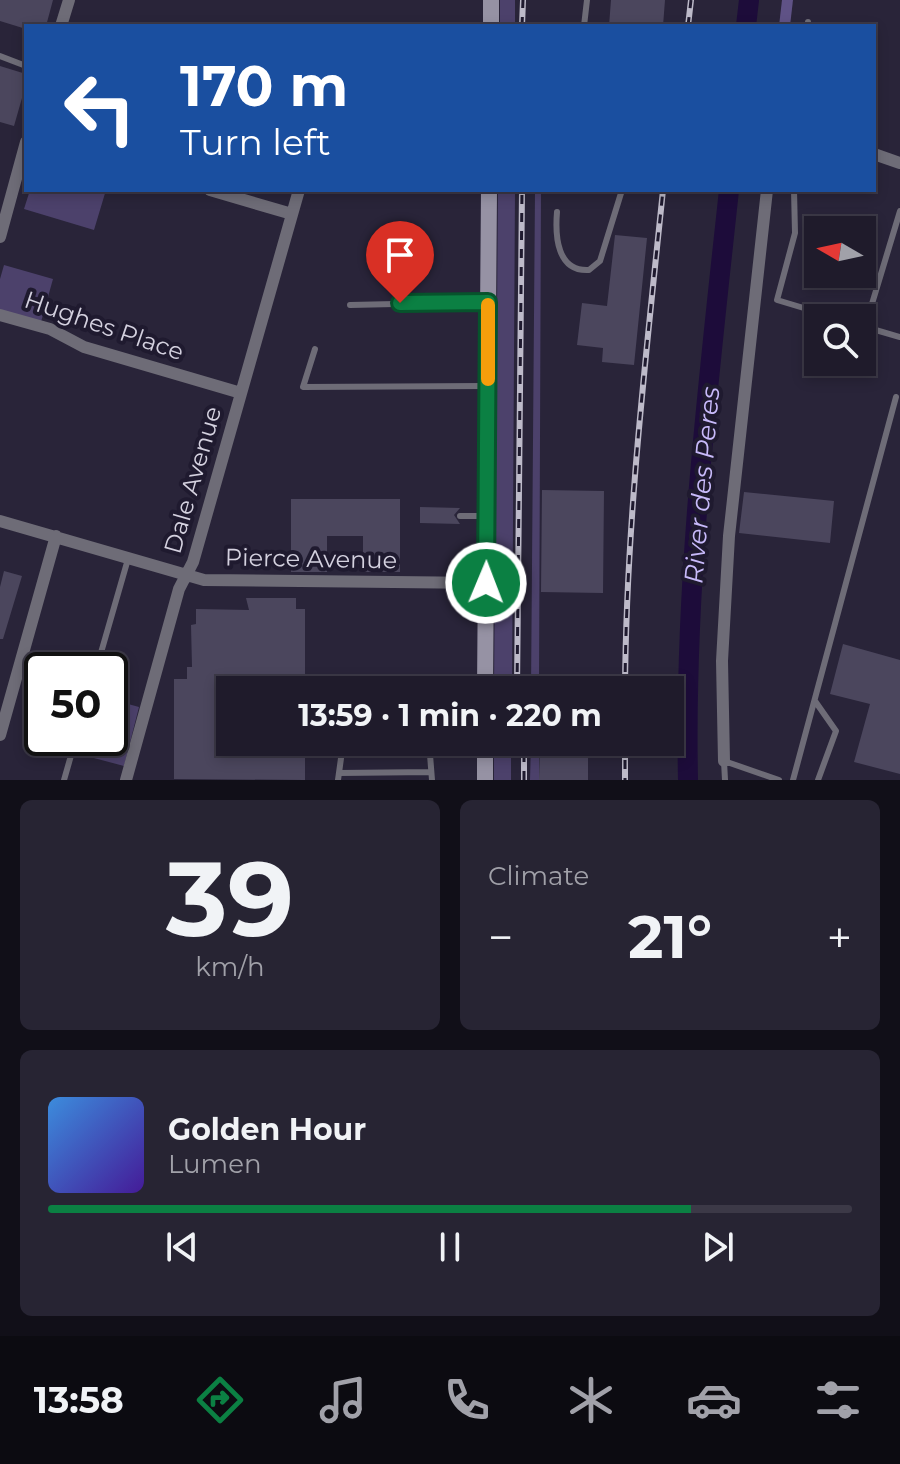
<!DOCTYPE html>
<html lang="en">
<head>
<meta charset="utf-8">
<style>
  :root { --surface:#1f1b2b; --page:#272433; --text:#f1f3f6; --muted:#a1a1a9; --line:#3c3947; --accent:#0b8043 }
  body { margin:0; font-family:Montserrat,sans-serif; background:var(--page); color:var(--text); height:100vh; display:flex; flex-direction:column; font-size:30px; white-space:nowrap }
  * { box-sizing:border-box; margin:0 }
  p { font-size:26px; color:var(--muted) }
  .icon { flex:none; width:44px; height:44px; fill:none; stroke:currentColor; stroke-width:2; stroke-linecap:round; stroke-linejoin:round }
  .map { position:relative; height:780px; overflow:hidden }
  .sheet { display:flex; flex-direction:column; gap:20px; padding:20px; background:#110f18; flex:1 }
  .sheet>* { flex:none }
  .guide { position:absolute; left:24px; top:24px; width:852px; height:168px; border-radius:0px; box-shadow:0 4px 12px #0003,0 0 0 2px var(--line); background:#1a4fa0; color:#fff; overflow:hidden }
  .needle { width:52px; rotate:279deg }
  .buttons { position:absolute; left:804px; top:216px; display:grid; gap:16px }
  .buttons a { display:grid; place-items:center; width:72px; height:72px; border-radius:0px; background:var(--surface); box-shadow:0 4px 12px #0003,0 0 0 2px var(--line); font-size:40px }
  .speed { position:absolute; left:24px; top:652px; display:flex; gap:16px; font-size:40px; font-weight:700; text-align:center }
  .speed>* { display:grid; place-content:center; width:104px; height:104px; border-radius:50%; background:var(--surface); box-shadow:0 4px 12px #0003,0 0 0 2px var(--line); line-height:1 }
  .speed .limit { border:4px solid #111; border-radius:12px; background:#fff; color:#111 }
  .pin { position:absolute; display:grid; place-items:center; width:68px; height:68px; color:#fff; margin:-82px -34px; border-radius:50% 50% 50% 0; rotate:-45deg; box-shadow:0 0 8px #0007 }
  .pin .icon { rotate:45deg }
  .me { position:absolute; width:88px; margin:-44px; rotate:1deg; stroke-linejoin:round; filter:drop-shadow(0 0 6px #0008) }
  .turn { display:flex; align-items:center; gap:28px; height:168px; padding:0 24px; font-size:36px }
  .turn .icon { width:104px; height:104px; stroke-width:2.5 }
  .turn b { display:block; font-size:56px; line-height:68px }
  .big { font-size:60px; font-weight:700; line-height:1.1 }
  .sheet .card { flex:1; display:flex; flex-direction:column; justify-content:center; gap:12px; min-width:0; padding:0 28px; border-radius:12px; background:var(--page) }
  .sheet .dial { align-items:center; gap:0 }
  .dial b { font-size:104px; line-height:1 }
  .song { display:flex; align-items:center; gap:24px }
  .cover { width:96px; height:96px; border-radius:12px; background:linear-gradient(135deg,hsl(210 70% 55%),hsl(260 70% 35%)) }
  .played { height:8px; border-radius:4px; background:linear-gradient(90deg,var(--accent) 80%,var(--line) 80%) }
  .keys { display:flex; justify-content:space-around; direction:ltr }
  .heat { display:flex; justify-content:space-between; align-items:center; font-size:44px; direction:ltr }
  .sheet .tiles { flex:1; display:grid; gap:20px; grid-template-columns:1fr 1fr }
  .card:last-child { grid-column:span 2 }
  .trip { position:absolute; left:216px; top:676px; width:468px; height:80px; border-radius:0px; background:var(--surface); box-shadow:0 4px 12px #0003,0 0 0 2px var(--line); font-weight:700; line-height:80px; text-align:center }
  .dock { display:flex; height:128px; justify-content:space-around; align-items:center; background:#0c0b11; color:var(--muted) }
  .dock .icon { width:56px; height:56px }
  .dock .current { color:var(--accent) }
  .dock b { font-size:36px; color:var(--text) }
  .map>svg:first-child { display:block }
  .green { fill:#4c416b }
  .forest { fill:#5f5286 }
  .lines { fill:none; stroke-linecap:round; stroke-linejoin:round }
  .river { stroke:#1d0c3a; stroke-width:20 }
  .building { fill:#4b465d }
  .service { stroke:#6e6c77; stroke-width:6 }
  .minor { stroke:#6e6c77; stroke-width:12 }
  .secondary { stroke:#9692a4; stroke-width:16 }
  .rail-casing { stroke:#bdbac9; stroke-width:6 }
  .rail { stroke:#1f1a2f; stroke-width:3; stroke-dasharray:9; stroke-linecap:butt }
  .route-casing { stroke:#07532c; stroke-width:20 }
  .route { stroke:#0b8043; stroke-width:14 }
  .slow { stroke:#f59e0b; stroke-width:14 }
  .labels { text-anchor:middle; stroke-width:8; stroke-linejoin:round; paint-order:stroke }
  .street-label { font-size:24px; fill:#d4d1df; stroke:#1f1a2f }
  .water-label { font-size:26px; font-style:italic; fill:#c8bafa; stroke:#1f1a2f }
</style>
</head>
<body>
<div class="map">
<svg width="900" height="780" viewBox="0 0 900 780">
  <rect width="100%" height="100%" fill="#292439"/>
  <path class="green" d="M500,0H515V26L500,25Z
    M30,190H106L94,230L24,209Z
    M498,190H515L512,690H494Z
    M535,190H541L539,690H531Z
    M4,265L53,279L41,322L0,310V279Z
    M110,699L139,707L124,766L75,753L79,738H110Z
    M494,742H511V780H494Z
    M531,742H539V780H530Z"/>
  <path class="forest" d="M782,0H793L790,26H779Z"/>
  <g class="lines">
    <path class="river" d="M746,26L749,0
      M688,780C684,583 708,386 729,190"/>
  </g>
  <path class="building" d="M0,0H53L46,26H26V29L0,21Z
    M611,0H665L663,26H609Z
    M0,66L26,74V84L14,126L0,122Z
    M615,235L647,238L634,365L602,362L603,348L577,345L582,303L607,306Z
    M542,490L604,491L603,593L541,592Z
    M744,492L834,501L830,543L739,533Z
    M291,499H400V572H362V564H358V554L363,555V536H327V572H291Z
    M420,507L460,508L454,515L460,524L420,523Z
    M4,571L22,576L3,639H0V587Z
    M246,598H296V609H305V690H230V742H305V780L174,779V679H187V667H192L191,625L196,624V609L249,610Z
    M843,644L900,660V774L854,762L870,704L830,694Z
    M540,742H588V780H539Z"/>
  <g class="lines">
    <path class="service" d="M584,26L587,0
      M808,26V22
      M0,56L26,66
      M794,190L795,233L777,300L837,318
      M557,212C555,236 557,272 589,270L600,261L622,190
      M350,305L485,302
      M862,326L900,337
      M865,327L900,211
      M315,349L303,387L484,386
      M460,516H484
      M96,670L128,559
      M815,701L836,731L818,780
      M342,742V751L429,747
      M429,742L432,780
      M339,773L431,772
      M64,780L76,738
      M338,780L342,751
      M725,780L724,761L779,780
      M793,780L896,397"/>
    <path class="minor" d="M61,26L69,0
      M874,154L900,163
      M210,190L292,214
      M0,237L26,142
      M0,315L50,329L84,347L241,393
      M0,521L204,580L486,583
      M0,735L56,536
      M724,761L722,661L729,536L767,190
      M126,780L179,589L193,562L299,190"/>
    <path class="secondary" d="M491,26V0
      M485,690L489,190
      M485,780V742"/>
    <g class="rail-casing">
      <path id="rail" d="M522,26L523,0
        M688,26L691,0
        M517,690L522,190
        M625,690C626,523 646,356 663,190
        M625,742V780
        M524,780V742"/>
    </g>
    <use href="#rail" class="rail"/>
  </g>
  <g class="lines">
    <g class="route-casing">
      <path id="route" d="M400,303L488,302L486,583"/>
    </g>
    <use href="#route" class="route"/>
    <path class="slow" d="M488,379V305"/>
  </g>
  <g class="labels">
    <g class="street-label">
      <text transform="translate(104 326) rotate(19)" y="8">Hughes Place</text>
      <text transform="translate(193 480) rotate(-74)" y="8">Dale Avenue</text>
      <text transform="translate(311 559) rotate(1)" y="8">Pierce Avenue</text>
    </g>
    <g class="water-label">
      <text transform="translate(702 485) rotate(-85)" y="9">River des Peres</text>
    </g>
  </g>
</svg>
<div class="buttons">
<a><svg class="needle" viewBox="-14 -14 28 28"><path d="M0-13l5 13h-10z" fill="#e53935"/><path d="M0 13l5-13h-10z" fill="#a1a1a9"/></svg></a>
<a><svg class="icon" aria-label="search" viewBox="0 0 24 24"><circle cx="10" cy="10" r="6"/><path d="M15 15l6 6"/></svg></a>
</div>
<div class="speed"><div class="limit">50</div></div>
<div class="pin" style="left:400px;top:303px;background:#d93025"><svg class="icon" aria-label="arrive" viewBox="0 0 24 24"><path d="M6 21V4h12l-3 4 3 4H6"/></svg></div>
<svg class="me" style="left:486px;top:583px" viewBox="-20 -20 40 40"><circle r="17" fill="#0b8043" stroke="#fff" stroke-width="3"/><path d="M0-11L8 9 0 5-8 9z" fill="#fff"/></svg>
<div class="trip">13:59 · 1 min · 220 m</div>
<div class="guide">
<div class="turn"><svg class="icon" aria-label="left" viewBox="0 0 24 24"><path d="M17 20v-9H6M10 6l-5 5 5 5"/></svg><div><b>170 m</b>Turn left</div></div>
</div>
</div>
<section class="sheet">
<div class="tiles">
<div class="card dial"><b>39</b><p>km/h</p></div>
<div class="card"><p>Climate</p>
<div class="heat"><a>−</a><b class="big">21°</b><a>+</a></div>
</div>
<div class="card">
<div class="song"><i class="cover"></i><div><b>Golden Hour</b><p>Lumen</p></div></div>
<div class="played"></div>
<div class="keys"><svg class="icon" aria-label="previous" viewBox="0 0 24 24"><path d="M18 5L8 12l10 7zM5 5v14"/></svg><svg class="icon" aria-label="pause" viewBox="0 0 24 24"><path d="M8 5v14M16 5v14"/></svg><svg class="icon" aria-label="next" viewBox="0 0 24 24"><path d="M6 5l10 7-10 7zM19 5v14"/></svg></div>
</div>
</div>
</section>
<nav class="dock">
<b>13:58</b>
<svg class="icon current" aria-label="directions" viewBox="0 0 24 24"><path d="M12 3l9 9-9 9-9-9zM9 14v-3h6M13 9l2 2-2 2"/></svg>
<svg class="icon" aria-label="music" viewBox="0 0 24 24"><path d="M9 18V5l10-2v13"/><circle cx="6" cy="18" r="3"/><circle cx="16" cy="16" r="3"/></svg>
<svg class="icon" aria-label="phone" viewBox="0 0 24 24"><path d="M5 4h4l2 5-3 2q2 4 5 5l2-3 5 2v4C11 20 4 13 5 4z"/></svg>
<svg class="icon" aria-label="climate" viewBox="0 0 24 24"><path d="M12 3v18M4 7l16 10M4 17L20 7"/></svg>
<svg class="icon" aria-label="car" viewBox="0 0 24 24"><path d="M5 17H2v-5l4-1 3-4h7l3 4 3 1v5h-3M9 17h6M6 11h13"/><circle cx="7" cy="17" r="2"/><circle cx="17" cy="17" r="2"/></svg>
<svg class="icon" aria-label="filters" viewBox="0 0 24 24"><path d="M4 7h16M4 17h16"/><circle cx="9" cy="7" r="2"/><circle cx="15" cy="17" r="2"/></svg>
</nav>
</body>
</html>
